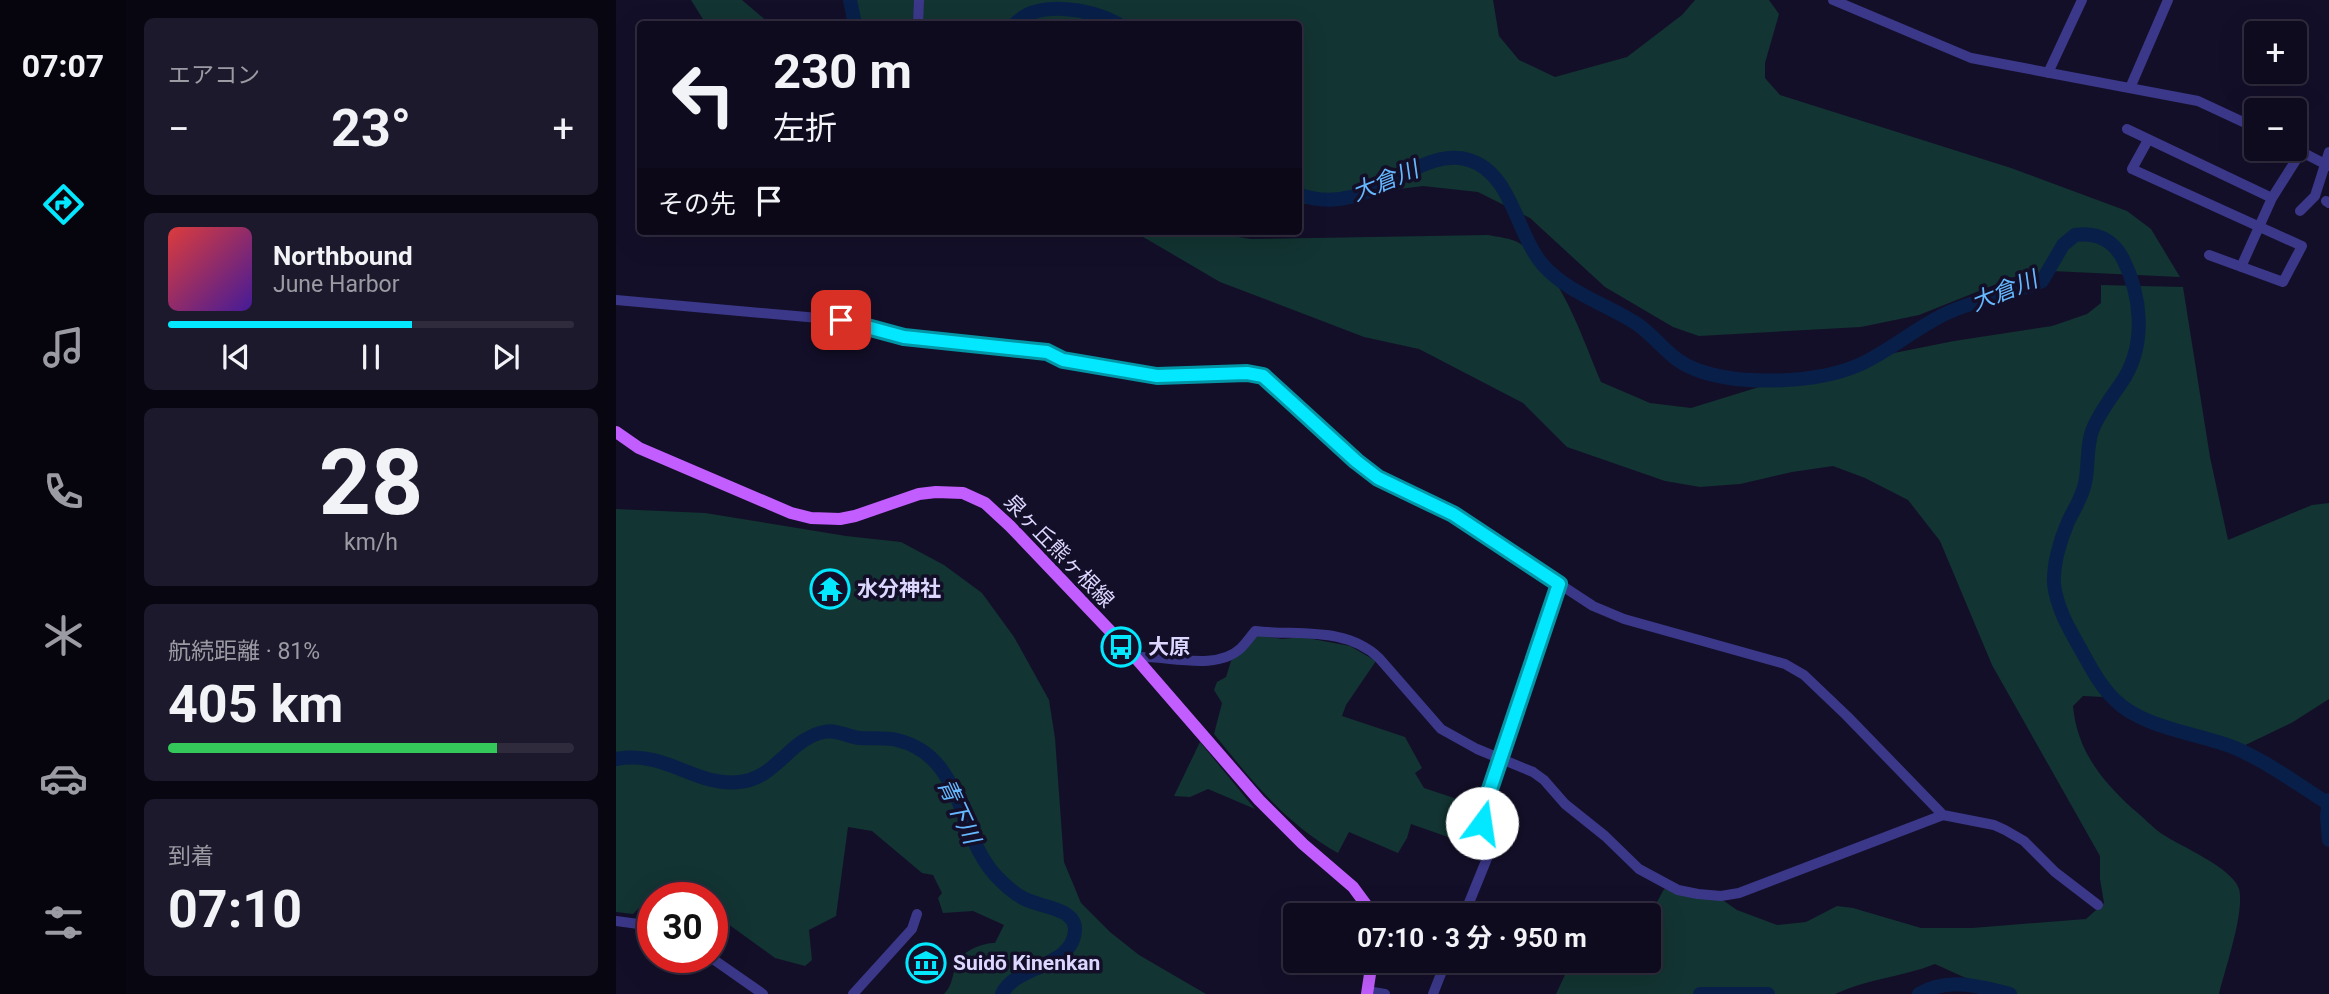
<!DOCTYPE html>
<html lang="ja">
<head>
<meta charset="utf-8">
<style>
  :root { --surface:#0f0b1f; --page:#1d192c; --text:#f1f3f6; --muted:#9b9ba4; --line:#2f2b3d; --accent:#03e7ff }
  body { margin:0; font-family:Roboto,"Noto Sans JP",sans-serif; background:var(--page); color:var(--text); height:100vh; display:flex; flex-direction:column; font-size:26px; white-space:nowrap }
  * { box-sizing:border-box; margin:0 }
  p { font-size:23px; color:var(--muted) }
  .icon { flex:none; width:38px; height:38px; fill:none; stroke:currentColor; stroke-width:2; stroke-linecap:round; stroke-linejoin:round }
  .map { position:relative; flex:1; overflow:hidden }
  .sheet { display:flex; flex-direction:column; gap:18px; padding:18px; background:#080611; width:490px }
  .sheet>* { flex:none }
  .hud { position:absolute; left:21px; top:21px; width:665px; height:214px; border-radius:7px; box-shadow:0 7px 28px #0002,0 0 0 2px var(--line); background:#0f0b1f; color:var(--text); overflow:hidden }
  .buttons { position:absolute; left:1628px; top:21px; display:grid; gap:14px }
  .buttons a { display:grid; place-items:center; width:63px; height:63px; border-radius:7px; background:var(--surface); box-shadow:0 7px 28px #0002,0 0 0 2px var(--line); font-size:35px }
  .speed { position:absolute; left:21px; top:882px; display:flex; gap:14px; font-size:35px; font-weight:700; text-align:center }
  .speed>* { display:grid; place-content:center; width:91px; height:91px; border-radius:50%; background:var(--surface); box-shadow:0 7px 28px #0002,0 0 0 2px var(--line); line-height:1 }
  .speed .limit { border:10px solid #d22; background:#fff; color:#111 }
  .pin { position:absolute; display:grid; place-items:center; width:60px; height:60px; color:#fff; margin:-30px; border-radius:14px; box-shadow:0 4px 10px #0006 }
  .me { position:absolute; width:77px; margin:-38px; rotate:14deg; stroke-linejoin:round; filter:drop-shadow(0 0 5px #0008) }
  .turn { display:flex; align-items:center; gap:24px; height:147px; padding:0 21px; font-size:32px }
  .turn .icon { width:91px; height:91px; stroke-width:2.5 }
  .turn b { display:block; font-size:49px; line-height:60px }
  .then { display:flex; align-items:center; height:66px; padding:0 21px; background:#0003; gap:14px; font-size:26px }
  .big { font-size:52px; font-weight:700; line-height:1.1 }
  .sheet .card { flex:1; display:flex; flex-direction:column; justify-content:center; gap:10px; min-width:0; padding:0 24px; border-radius:10px; background:var(--page) }
  .sheet .dial { align-items:center; gap:0 }
  .dial b { font-size:91px; line-height:1 }
  .song { display:flex; align-items:center; gap:21px }
  .cover { width:84px; height:84px; border-radius:10px; background:linear-gradient(135deg,hsl(0 70% 55%),hsl(260 70% 35%)) }
  .played { height:7px; border-radius:4px; background:linear-gradient(90deg,var(--accent) 60%,var(--line) 60%) }
  .keys { display:flex; justify-content:space-around; direction:ltr }
  .heat { display:flex; justify-content:space-between; align-items:center; font-size:38px; direction:ltr }
  .charge { height:10px; border-radius:5px; background:linear-gradient(90deg,#34c759 81%,var(--line) 0) }
  .trip { position:absolute; left:667px; top:903px; width:378px; height:70px; border-radius:7px; background:var(--surface); box-shadow:0 7px 28px #0002,0 0 0 2px var(--line); font-weight:700; line-height:70px; text-align:center }
  main { display:flex; flex:1; min-height:0 }
  .tabs { display:flex; flex-direction:column; width:126px; justify-content:space-around; align-items:center; background:#06040c; color:var(--muted) }
  .tabs .icon { width:49px; height:49px }
  .tabs .on { color:var(--accent) }
  .tabs b { font-size:32px; color:var(--text) }
  .map>svg:first-child { display:block }
  .green { fill:#123432 }
  .lines { fill:none; stroke-linecap:round; stroke-linejoin:round }
  .river { stroke:#082049; stroke-width:14 }
  .minor { stroke:#3b388a; stroke-width:10 }
  .major { stroke:#c25eff; stroke-width:12 }
  .route-casing { stroke:#0296a6; stroke-width:18 }
  .route { stroke:#03e7ff; stroke-width:12 }
  .labels { text-anchor:middle; stroke-width:7; stroke-linejoin:round; paint-order:stroke }
  .street-label { font-size:21px; fill:#dcd7ff; stroke:#140f29 }
  .poi-label { font-size:21px; font-weight:bold; fill:#dcd7ff; stroke:#140f29; text-anchor:start }
  .water-label { font-size:23px; font-style:italic; fill:#65b9ff; stroke:#140f29 }
</style>
</head>
<body>
<main>
<nav class="tabs">
<b>07:07</b>
<svg class="icon on" aria-label="directions" viewBox="0 0 24 24"><path d="M12 3l9 9-9 9-9-9zM9 14v-3h6M13 9l2 2-2 2"/></svg>
<svg class="icon" aria-label="music" viewBox="0 0 24 24"><path d="M9 18V5l10-2v13"/><circle cx="6" cy="18" r="3"/><circle cx="16" cy="16" r="3"/></svg>
<svg class="icon" aria-label="phone" viewBox="0 0 24 24"><path d="M5 4h4l2 5-3 2q2 4 5 5l2-3 5 2v4C11 20 4 13 5 4z"/></svg>
<svg class="icon" aria-label="climate" viewBox="0 0 24 24"><path d="M12 3v18M4 7l16 10M4 17L20 7"/></svg>
<svg class="icon" aria-label="car" viewBox="0 0 24 24"><path d="M5 17H2v-5l4-1 3-4h7l3 4 3 1v5h-3M9 17h6M6 11h13"/><circle cx="7" cy="17" r="2"/><circle cx="17" cy="17" r="2"/></svg>
<svg class="icon" aria-label="filters" viewBox="0 0 24 24"><path d="M4 7h16M4 17h16"/><circle cx="9" cy="7" r="2"/><circle cx="15" cy="17" r="2"/></svg>
</nav>
<section class="sheet">
<div class="card"><p>エアコン</p>
<div class="heat"><a>−</a><b class="big">23°</b><a>+</a></div>
</div>
<div class="card">
<div class="song"><i class="cover"></i><div><b>Northbound</b><p>June Harbor</p></div></div>
<div class="played"></div>
<div class="keys"><svg class="icon" aria-label="previous" viewBox="0 0 24 24"><path d="M18 5L8 12l10 7zM5 5v14"/></svg><svg class="icon" aria-label="pause" viewBox="0 0 24 24"><path d="M8 5v14M16 5v14"/></svg><svg class="icon" aria-label="next" viewBox="0 0 24 24"><path d="M6 5l10 7-10 7zM19 5v14"/></svg></div>
</div>
<div class="card dial"><b>28</b><p>km/h</p></div>
<div class="card"><p>航続距離 · 81%</p><b class="big">405 km</b><div class="charge"></div></div>
<div class="card"><p>到着</p><b class="big">07:10</b></div>
</section>
<div class="map">
<svg width="1713" height="994" viewBox="0 0 1713 994">
  <rect width="100%" height="100%" fill="#140f29"/>
  <path class="green" d="M75,0H126L154,24H90Z
    M227,0H877L883,36L903,60L939,77L1011,57L1066,15L1079,0H1153L1163,14L1149,63V78L1164,95L1395,168L1511,211L1535,229L1564,277L1436,271L1398,277L1303,315L1245,327L1083,336L1057,327L989,287L914,218L862,192L807,186L761,192L726,201L688,204L683,202L682,24H245L242,17Z
    M517,231H595L597,233L635,239L872,235C882,237 895,238 903,243C944,267 967,340 985,382L1034,403L1075,408L1179,376L1268,355L1338,341L1436,326L1471,314L1485,303V285L1567,287L1594,457L1612,540L1696,505L1713,503V699L1677,722L1619,750L1604,749L1572,739L1488,697L1467,696L1457,706C1461,750 1485,780 1517,809C1527,817 1536,827 1546,834C1564,846 1617,868 1623,889C1629,912 1609,969 1603,994H1385L1319,964C1286,977 1251,979 1219,994H940L955,962L959,961H1032V915H1019L1020,910L1035,913L1048,889L1108,901L1121,910L1161,925L1190,922L1221,906L1237,908L1305,928H1356L1470,919L1488,903L1484,879V856L1376,665L1324,541L1292,500L1249,478L1217,466L1176,472L1124,484L1084,487L1049,481L951,447L907,403L803,349L748,337L604,282Z
    M0,509L89,513L230,536L285,542L328,565L366,593L398,637L433,700L439,738L448,862L465,903L494,932L523,955L590,994H328C337,985 336,974 341,963C346,951 366,943 379,943L388,925L357,911L327,913L322,898L326,893L317,875L306,873L256,831L232,827L220,916L193,930L196,960L189,966L159,958L112,924L96,922V902L101,898L94,890L79,898H37V901L31,900L17,914L0,912Z
    M641,635L666,639L686,637L734,646L760,661L730,705L726,716L789,737L806,768L799,773L808,788L847,801L842,816L861,826L866,849L795,824L791,838L782,853L733,832L722,853C671,825 635,780 598,734L606,703L598,690L601,682L610,677L616,658Z
    M584,742L639,809L592,789L574,797L558,796Z"/>
  <g class="lines">
    <path class="river" d="M234,0L239,24
      M399,24C421,0 473,8 502,24
      M682,194C753,221 800,144 853,160C896,173 900,234 927,265C952,293 990,304 1021,324C1039,336 1053,358 1074,367C1118,387 1201,384 1245,364C1275,350 1301,327 1331,313C1362,299 1395,294 1426,281L1447,245L1459,235C1481,232 1497,240 1507,259C1525,295 1530,341 1509,377C1498,395 1484,410 1476,431C1470,448 1473,466 1469,483C1466,498 1458,509 1452,522C1444,540 1437,565 1438,584C1441,608 1452,627 1464,648C1474,666 1484,686 1499,700C1527,728 1581,733 1617,747C1652,762 1681,784 1713,804
      M0,759C51,750 79,787 123,782C160,779 173,739 208,732C221,729 232,737 244,738C257,739 269,737 281,740C351,757 339,837 384,880C391,887 400,895 409,899C424,907 460,908 459,930C457,968 399,965 386,994
      M1713,800L1711,816L1713,840
      M1084,994H1152
      M1303,994C1332,977 1363,986 1394,994"/>
    <path class="minor" d="M1217,0L1355,58L1582,101L1640,128
      M302,24L303,0
      M1432,73L1466,0
      M1514,88L1552,0
      M1511,129L1656,198
      M1532,140L1516,169L1686,246L1667,282L1593,255
      M1678,148L1713,166
      M1710,201L1713,203
      M1684,211L1699,196L1713,152
      M1625,267L1656,198L1685,152
      M0,300L225,320L288,337L431,352L447,360L541,376L631,373L647,376L740,461L762,478L837,514L977,606L1008,619L1169,664L1188,675L1231,716L1327,815
      M519,657C550,655 600,672 625,648C630,643 635,636 639,631C681,636 730,626 763,658L825,729L861,749L917,772L928,780L949,804L989,836L1023,869L1062,890L1082,894L1105,896L1123,893L1327,815L1378,825L1389,830L1408,841L1439,872L1482,905
      M848,915L872,856L865,815L943,585
      M0,921L37,926
      M94,957L147,994
      M751,991L769,994
      M237,994L296,929L301,914
      M817,994L830,961"/>
    <path class="major" d="M0,432L23,448L175,513L195,518L224,519L239,516L303,494L320,492L347,493L369,503L394,526L519,657L643,800L687,844L737,887L751,906L755,915
      M751,994L756,961"/>
  </g>
  <g class="lines">
    <g class="route-casing">
      <path id="route" d="M225,320L288,337L431,352L447,360L541,376L631,373L647,376L740,461L762,478L837,514L943,584L865,816L866,823"/>
    </g>
    <use href="#route" class="route"/>
  </g>
  <defs>
    <g id="temple-ring" transform="scale(2.0125)"><circle r="9.5" fill="#140f29" stroke="#03e7ff" stroke-width="1.5"/><path d="M0-6L5-2H3V0L6.5 2.5H4V6H1.5V3h-3V6H-4V2.5H-6.5L-3 0V-2H-5Z" fill="#03e7ff"/></g>
    <g id="bus-ring" transform="scale(2.0125)"><circle r="9.5" fill="#140f29" stroke="#03e7ff" stroke-width="1.5"/><path d="M-5-6H5V4H4V6H2V4H-2V6H-4V4H-5ZM-3.5-4V0h7V-4ZM-3.5 1.2v1.5H-2V1.2ZM2 1.2v1.5H3.5V1.2Z" fill="#03e7ff"/></g>
    <g id="museum-ring" transform="scale(2.0125)"><circle r="9.5" fill="#140f29" stroke="#03e7ff" stroke-width="1.5"/><path d="M0-6L6-3V-2H-6V-3ZM-5-1h2V3h-2ZM-1-1h2V3h-2ZM3-1h2V3H3ZM-6 4H6V6H-6Z" fill="#03e7ff"/></g>
  </defs>
  <g fill-rule="evenodd">
    <use href="#temple-ring" x="214" y="589"/>
    <use href="#bus-ring" x="505" y="647"/>
    <use href="#museum-ring" x="310" y="963"/>
  </g>
  <g class="labels">
    <g class="street-label">
      <text transform="translate(443 551) rotate(46)" y="7">泉ヶ丘熊ヶ根線</text>
    </g>
    <g class="poi-label">
      <text x="241" y="596">水分神社</text>
      <text x="532" y="654">大原</text>
      <text x="337" y="970">Suidō Kinenkan</text>
    </g>
    <g class="water-label">
      <text transform="translate(769 181) rotate(-22)" y="8">大倉川</text>
      <text transform="translate(1388 291) rotate(-22)" y="8">大倉川</text>
      <text transform="translate(343 811) rotate(65)" y="8">青下川</text>
    </g>
  </g>
</svg>
<div class="buttons">
<a>+</a>
<a>−</a>
</div>
<div class="speed"><div class="limit">30</div></div>
<div class="pin" style="left:225px;top:320px;background:#d93025"><svg class="icon" aria-label="arrive" viewBox="0 0 24 24"><path d="M6 21V4h12l-3 4 3 4H6"/></svg></div>
<svg class="me" style="left:866px;top:823px" viewBox="-20 -20 40 40"><circle r="19" fill="#fff"/><path d="M0-13L10 11 0 6-10 11z" fill="#03e7ff"/></svg>
<div class="trip">07:10 · 3 分 · 950 m</div>
<div class="hud">
<div class="turn"><svg class="icon" aria-label="left" viewBox="0 0 24 24"><path d="M17 20v-9H6M10 6l-5 5 5 5"/></svg><div><b>230 m</b>左折</div></div>
<div class="then">その先<svg class="icon" aria-label="arrive" viewBox="0 0 24 24"><path d="M6 21V4h12l-3 4 3 4H6"/></svg></div>
</div>
</div>
</main>
</body>
</html>
